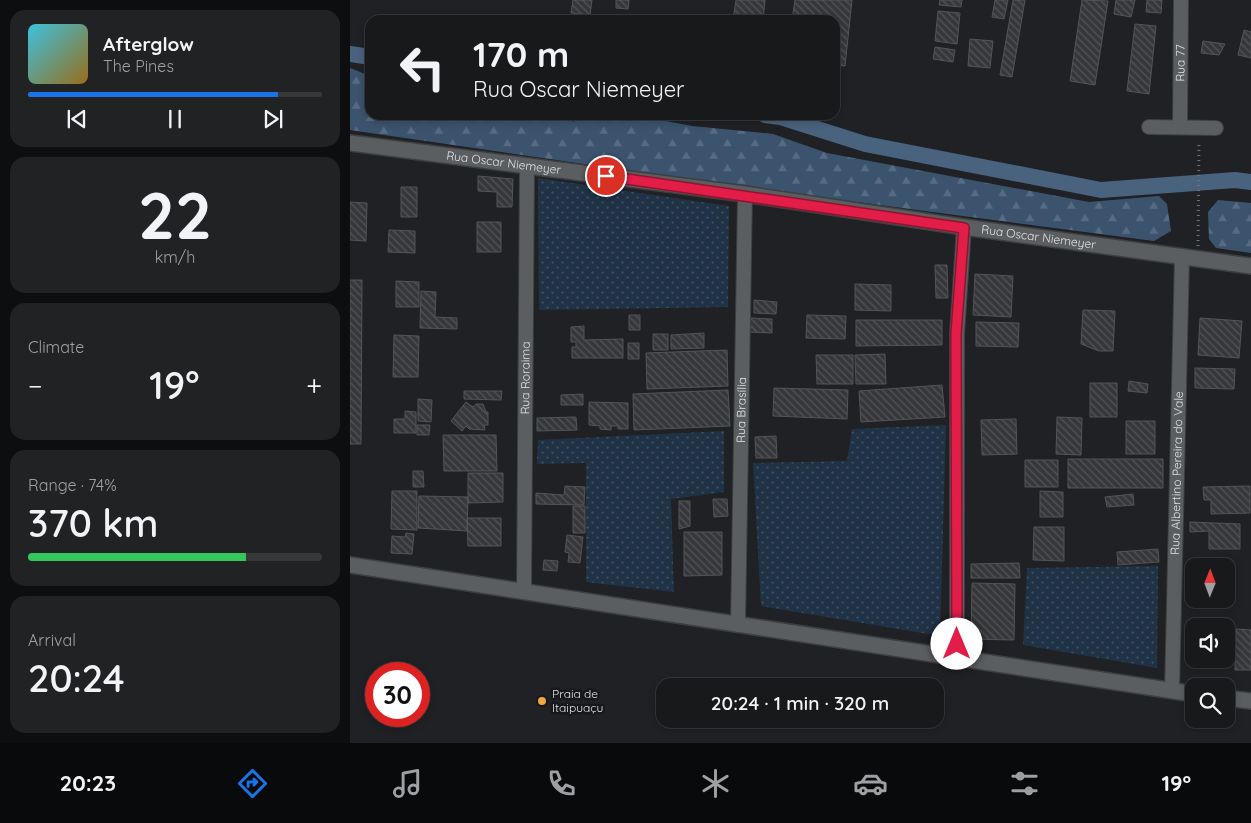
<!DOCTYPE html>
<html lang="en">
<head>
<meta charset="utf-8">
<style>
  :root { --surface:#17191b; --page:#202224; --text:#f1f3f6; --muted:#9ea0a3; --line:#36383a; --accent:#1a73e8 }
  body { margin:0; font-family:Quicksand,sans-serif; background:var(--page); color:var(--text); height:100vh; display:flex; flex-direction:column; font-size:19px; white-space:nowrap }
  * { box-sizing:border-box; margin:0 }
  p { font-size:16px; color:var(--muted) }
  .icon { flex:none; width:28px; height:28px; fill:none; stroke:currentColor; stroke-width:2; stroke-linecap:round; stroke-linejoin:round }
  .map { position:relative; flex:1; overflow:hidden }
  .panel { display:flex; flex-direction:column; gap:10px; padding:10px; background:#0d0e0f; width:350px }
  .panel>* { flex:none }
  .guide { position:absolute; left:15px; top:15px; width:475px; height:105px; border-radius:15px; box-shadow:0 2px 8px #0003,0 0 0 1px var(--line); background:#17191b; color:var(--text); overflow:hidden }
  .needle { width:32px; rotate:1deg }
  .fabs { position:absolute; left:835px; top:558px; display:grid; gap:10px }
  .fabs a { display:grid; place-items:center; width:50px; height:50px; border-radius:10px; background:var(--surface); box-shadow:0 2px 8px #0003,0 0 0 1px var(--line); font-size:25px }
  .speed { position:absolute; left:15px; top:662px; display:flex; gap:10px; font-size:25px; font-weight:700; text-align:center }
  .speed>* { display:grid; place-content:center; width:65px; height:65px; border-radius:50%; background:var(--surface); box-shadow:0 2px 8px #0003,0 0 0 1px var(--line); line-height:1 }
  .speed .limit { border:8px solid #d22; background:#fff; color:#111 }
  .pin { position:absolute; display:grid; place-items:center; width:42px; height:42px; color:#fff; margin:-21px; border:2px solid #fff; border-radius:50%; box-shadow:0 1px 5px #0007 }
  .me { position:absolute; width:55px; margin:-28px; rotate:0deg; stroke-linejoin:round; filter:drop-shadow(0 0 4px #0008) }
  .turn { display:flex; align-items:center; gap:18px; height:105px; padding:0 25px; font-size:22px }
  .turn .icon { width:65px; height:65px; stroke-width:2.5 }
  .turn b { display:block; font-size:35px; line-height:42px }
  .big { font-size:38px; font-weight:600; line-height:1.1 }
  .panel .widget { flex:1; display:flex; flex-direction:column; justify-content:center; gap:8px; min-width:0; padding:0 18px; border-radius:15px; background:var(--page) }
  .panel .dial { align-items:center; gap:0 }
  .dial b { font-size:65px; line-height:1 }
  .song { display:flex; align-items:center; gap:15px }
  .cover { width:60px; height:60px; border-radius:8px; background:linear-gradient(135deg,hsl(190 70% 55%),hsl(40 70% 35%)) }
  .played { height:5px; border-radius:2px; background:linear-gradient(90deg,var(--accent) 85%,var(--line) 85%) }
  .keys { display:flex; justify-content:space-around; direction:ltr }
  .heat { display:flex; justify-content:space-between; align-items:center; font-size:28px; direction:ltr }
  .charge { height:8px; border-radius:4px; background:linear-gradient(90deg,#34c759 74%,var(--line) 0) }
  .trip { position:absolute; left:306px; top:678px; width:288px; height:50px; border-radius:15px; background:var(--surface); box-shadow:0 2px 8px #0003,0 0 0 1px var(--line); font-weight:600; line-height:50px; text-align:center }
  .dock { display:flex; height:80px; justify-content:space-around; align-items:center; background:#090a0b; color:var(--muted) }
  .dock .icon { width:35px; height:35px }
  .dock .current { color:var(--accent) }
  .dock b { font-size:22px; color:var(--text) }
  main { display:flex; flex:1; min-height:0 }
  .map>svg:first-child { display:block }
  .grass { fill:url(#grass-dots) }
  .forest { fill:url(#forest-firs) }
  .lines { fill:none; stroke-linecap:round; stroke-linejoin:round }
  .canal { stroke:#49627d; stroke-width:16 }
  .building { fill:url(#building-back-hatch); stroke:#525558 }
  .street-casing { stroke:#3d3f41; stroke-width:16 }
  .secondary-casing { stroke:#3d3f41; stroke-width:18 }
  .path { stroke:#737477; stroke-width:3; stroke-dasharray:1 4; stroke-linecap:butt }
  .street { stroke:#5b5e61; stroke-width:14 }
  .secondary { stroke:#5b5e61; stroke-width:15 }
  .route-casing { stroke:#92132f; stroke-width:12 }
  .route { stroke:#e11d48; stroke-width:9 }
  .poi-dot { fill:#f1a63f; stroke:#16181a; stroke-width:2 }
  .labels { text-anchor:middle; stroke-width:5; stroke-linejoin:round; paint-order:stroke }
  .street-label { font-size:12px; fill:#e1e2e4; stroke:#16181a }
  .poi-label { font-size:12px; fill:#e1e2e4; stroke:#16181a; text-anchor:start }
</style>
</head>
<body>
<main>
<section class="panel">
<div class="widget">
<div class="song"><i class="cover"></i><div><b>Afterglow</b><p>The Pines</p></div></div>
<div class="played"></div>
<div class="keys"><svg class="icon" aria-label="previous" viewBox="0 0 24 24"><path d="M18 5L8 12l10 7zM5 5v14"/></svg><svg class="icon" aria-label="pause" viewBox="0 0 24 24"><path d="M8 5v14M16 5v14"/></svg><svg class="icon" aria-label="next" viewBox="0 0 24 24"><path d="M6 5l10 7-10 7zM19 5v14"/></svg></div>
</div>
<div class="widget dial"><b>22</b><p>km/h</p></div>
<div class="widget"><p>Climate</p>
<div class="heat"><a>−</a><b class="big">19°</b><a>+</a></div>
</div>
<div class="widget"><p>Range · 74%</p><b class="big">370 km</b><div class="charge"></div></div>
<div class="widget"><p>Arrival</p><b class="big">20:24</b></div>
</section>
<div class="map">
<svg width="901" height="743" viewBox="0 0 901 743">
  <defs>
    <pattern id="grass-dots" width="8" height="8" patternUnits="userSpaceOnUse" patternTransform="scale(1.25)"><rect width="8" height="8" fill="#203346"/><path d="M2 2h.1M6 6h.1" fill="none" stroke="#405061" stroke-width="1.8" stroke-linecap="round"/></pattern>
    <pattern id="forest-firs" width="22" height="20" patternUnits="userSpaceOnUse" patternTransform="scale(1.25)"><rect width="22" height="20" fill="#3b536d"/><path d="M5 1l3.5 6h-7zM16 11l3.5 6h-7z" fill="#576b82"/></pattern>
    <pattern id="building-back-hatch" width="6" height="6" patternUnits="userSpaceOnUse" patternTransform="scale(1.25)"><rect width="6" height="6" fill="#35373a"/><path d="M-1 5l2 2M0 0l6 6M5-1l2 2" fill="none" stroke="#525456"/></pattern>
  </defs>
  <rect width="100%" height="100%" fill="#1f2124"/>
  <path class="grass" d="M188,178L379,206L378,307L189,310Z
    M596,425L590,636L411,606L403,463L497,461L502,429Z
    M374,431V492L321,499L324,592L236,582V463L187,464L188,440Z
    M808,566L807,668L673,645L677,568Z"/>
  <path class="forest" d="M0,68L20,76V115H220L223,122L234,115H285L342,126L423,134L477,153L739,202L809,196L817,204L821,231L804,241L400,188L0,130Z
    M868,200L901,203V253L866,248L859,239L858,212Z"/>
  <g class="lines">
    <path class="canal" d="M0,54L20,57
      M415,115L430,117L515,144L751,190L885,180L901,182"/>
  </g>
  <path class="building" d="M223,0H242L240,15L221,13Z
    M266,0H279L278,9L266,8Z
    M386,0H415L413,20H383Z
    M445,0H502L495,66L485,65V20H442Z
    M590,0H612L611,7L589,5Z
    M645,0H658L654,19L642,17Z
    M663,0H675L662,77L650,75Z
    M732,0L758,1L745,85L720,81Z
    M766,0H785L781,17L764,14Z
    M797,0H812L811,13L796,12Z
    M588,11L610,13L607,44L585,41Z
    M785,24L806,26L799,94L777,91Z
    M894,30L901,32V58L888,55Z
    M620,39L643,41L640,68L618,66Z
    M853,41L875,44L869,55L851,53Z
    M585,47L605,50L603,62L583,59Z
    M128,176L163,179L162,207H147V192L128,191Z
    M51,187H67V217H51Z
    M0,202L17,203L16,241L0,240Z
    M127,222H151V252H127Z
    M39,230L65,231V253L38,252Z
    M585,265H597L598,298H586Z
    M625,274L663,276L661,317L623,315Z
    M0,280H12L11,444H0Z
    M46,281L69,282V307H46Z
    M505,284L541,285V311L505,310Z
    M71,291L86,292L85,317L107,318V329L70,328Z
    M404,300L427,302L426,314L404,313Z
    M733,310L765,311L763,351H749L731,344Z
    M279,315H290V330H279Z
    M457,315L496,316L495,339L456,338Z
    M400,318L422,319V333L400,332Z
    M850,318L892,321L889,358L848,355Z
    M506,320H592V345L506,346Z
    M626,322L669,323L668,347L626,346Z
    M234,326V340L273,339V358H222V347H226V342H221V327Z
    M354,333V348L321,349V335Z
    M303,334H318V350H303Z
    M44,335L69,336L68,377H43Z
    M278,343H289V359H278Z
    M377,350L378,386L297,389L296,353Z
    M535,354L536,384H506L505,355Z
    M466,355H503V384H467Z
    M845,368L885,369L884,389L845,388Z
    M779,381L798,384L797,393L778,391Z
    M740,383H767V417H740Z
    M592,385L595,417L511,422L509,391Z
    M424,388L498,390L497,419L423,416Z
    M378,390L380,426L284,430L283,394Z
    M114,391H152L151,400L114,399Z
    M233,394V405H211V395Z
    M68,399L82,400L81,422L68,421Z
    M116,402L123,407L126,404H133L136,412H138V425H134L135,430L119,429L116,426L112,431L101,421Z
    M239,402L278,403V429H268V426H261V430L250,429V426L239,425Z
    M55,411L66,412V433H44V419H55Z
    M226,417L227,430L187,431V418Z
    M707,417L732,418L731,455L706,454Z
    M666,419L667,454L632,455L631,420Z
    M776,421H805V454H776Z
    M67,425H80L79,435H67Z
    M93,435H146L147,471H94Z
    M426,436L427,458H406L405,437Z
    M718,459H813V488H718Z
    M675,460H708V487H675Z
    M63,471H73L74,487H63Z
    M118,473H153V502L118,503Z
    M215,486L235,487L234,505L186,504V493L214,495Z
    M900,486V513L861,514V500H854L853,487Z
    M42,491H67V530L41,529Z
    M690,491L713,492V517H690Z
    M783,494L784,505L757,507L755,497Z
    M69,496L118,497L117,531L68,528Z
    M363,499H377L378,516L364,517Z
    M329,501H340V526L329,529Z
    M223,506H235V533H223Z
    M117,518H151V546H118Z
    M840,522L890,524V549H859V531L840,532Z
    M684,527H714V561L683,560Z
    M334,532H372V575L334,576Z
    M56,533L64,534L62,554L41,553L42,536L55,537Z
    M217,535L233,537L230,563L218,562L219,553L215,552Z
    M808,549L809,562L768,565L767,552Z
    M194,560L208,561L207,571L193,570Z
    M839,562H870V566H844V599H870V605H839Z
    M669,563L670,578H621V564Z
    M622,583L665,584L664,640L621,639Z
    M886,629L901,630V670H885Z"/>
  <g class="lines">
    <g class="street-casing">
      <g id="street">
        <path d="M799,127L866,128"/>
        <path id="s1" d="M830,127L831,0"/>
        <path id="s2" d="M174,592L177,166"/>
        <path id="s3" d="M388,625L395,194"/>
        <path d="M607,658V334L614,227"/>
        <path id="s4" d="M822,691L832,256"/>
      </g>
    </g>
    <g class="secondary-casing">
      <g id="secondary">
        <path id="s5" d="M0,143L395,194L614,227L901,266"/>
        <path d="M0,565L844,694"/>
        <path d="M876,698L901,701"/>
      </g>
    </g>
    <path class="path" d="M848,246L849,142"/>
    <use href="#street" class="street"/>
    <use href="#secondary" class="secondary"/>
  </g>
  <g class="lines">
    <g class="route-casing">
      <path id="route" d="M256,176L614,228L606,334L607,644"/>
    </g>
    <use href="#route" class="route"/>
  </g>
  <circle class="poi-dot" cx="192" cy="701" r="5"/>
  <g class="labels">
    <g class="street-label">
      <text dy="4" stroke="none"><textPath href="#s1" startOffset="64">Rua 77</textPath></text>
      <text dy="4" stroke="none"><textPath href="#s5" startOffset="155">Rua Oscar Niemeyer</textPath></text>
      <text dy="4" stroke="none"><textPath href="#s5" startOffset="695">Rua Oscar Niemeyer</textPath></text>
      <text dy="4" stroke="none"><textPath href="#s2" startOffset="214">Rua Roraima</textPath></text>
      <text dy="4" stroke="none"><textPath href="#s3" startOffset="215">Rua Brasília</textPath></text>
      <text dy="4" stroke="none"><textPath href="#s4" startOffset="218">Rua Albertino Pereira do Vale</textPath></text>
    </g>
    <g class="poi-label">
      <text x="202" y="698">Praia de<tspan x="202" dy="14">Itaipuaçu</tspan></text>
    </g>
  </g>
</svg>
<div class="fabs">
<a><svg class="needle" viewBox="-14 -14 28 28"><path d="M0-13l5 13h-10z" fill="#e53935"/><path d="M0 13l5-13h-10z" fill="#9ea0a3"/></svg></a>
<a><svg class="icon" aria-label="sound" viewBox="0 0 24 24"><path d="M4 9h4l5-4v14l-5-4H4zM17 9q2 3 0 6"/></svg></a>
<a><svg class="icon" aria-label="search" viewBox="0 0 24 24"><circle cx="10" cy="10" r="6"/><path d="M15 15l6 6"/></svg></a>
</div>
<div class="speed"><div class="limit">30</div></div>
<div class="pin" style="left:256px;top:176px;background:#d93025"><svg class="icon" aria-label="arrive" viewBox="0 0 24 24"><path d="M6 21V4h12l-3 4 3 4H6"/></svg></div>
<svg class="me" style="left:607px;top:644px" viewBox="-20 -20 40 40"><circle r="19" fill="#fff"/><path d="M0-13L10 11 0 6-10 11z" fill="#e11d48"/></svg>
<div class="trip">20:24 · 1 min · 320 m</div>
<div class="guide">
<div class="turn"><svg class="icon" aria-label="left" viewBox="0 0 24 24"><path d="M17 20v-9H6M10 6l-5 5 5 5"/></svg><div><b>170 m</b>Rua Oscar Niemeyer</div></div>
</div>
</div>
</main>
<nav class="dock">
<b>20:23</b>
<svg class="icon current" aria-label="directions" viewBox="0 0 24 24"><path d="M12 3l9 9-9 9-9-9zM9 14v-3h6M13 9l2 2-2 2"/></svg>
<svg class="icon" aria-label="music" viewBox="0 0 24 24"><path d="M9 18V5l10-2v13"/><circle cx="6" cy="18" r="3"/><circle cx="16" cy="16" r="3"/></svg>
<svg class="icon" aria-label="phone" viewBox="0 0 24 24"><path d="M5 4h4l2 5-3 2q2 4 5 5l2-3 5 2v4C11 20 4 13 5 4z"/></svg>
<svg class="icon" aria-label="climate" viewBox="0 0 24 24"><path d="M12 3v18M4 7l16 10M4 17L20 7"/></svg>
<svg class="icon" aria-label="car" viewBox="0 0 24 24"><path d="M5 17H2v-5l4-1 3-4h7l3 4 3 1v5h-3M9 17h6M6 11h13"/><circle cx="7" cy="17" r="2"/><circle cx="17" cy="17" r="2"/></svg>
<svg class="icon" aria-label="filters" viewBox="0 0 24 24"><path d="M4 7h16M4 17h16"/><circle cx="9" cy="7" r="2"/><circle cx="15" cy="17" r="2"/></svg>
<b>19°</b>
</nav>
</body>
</html>
